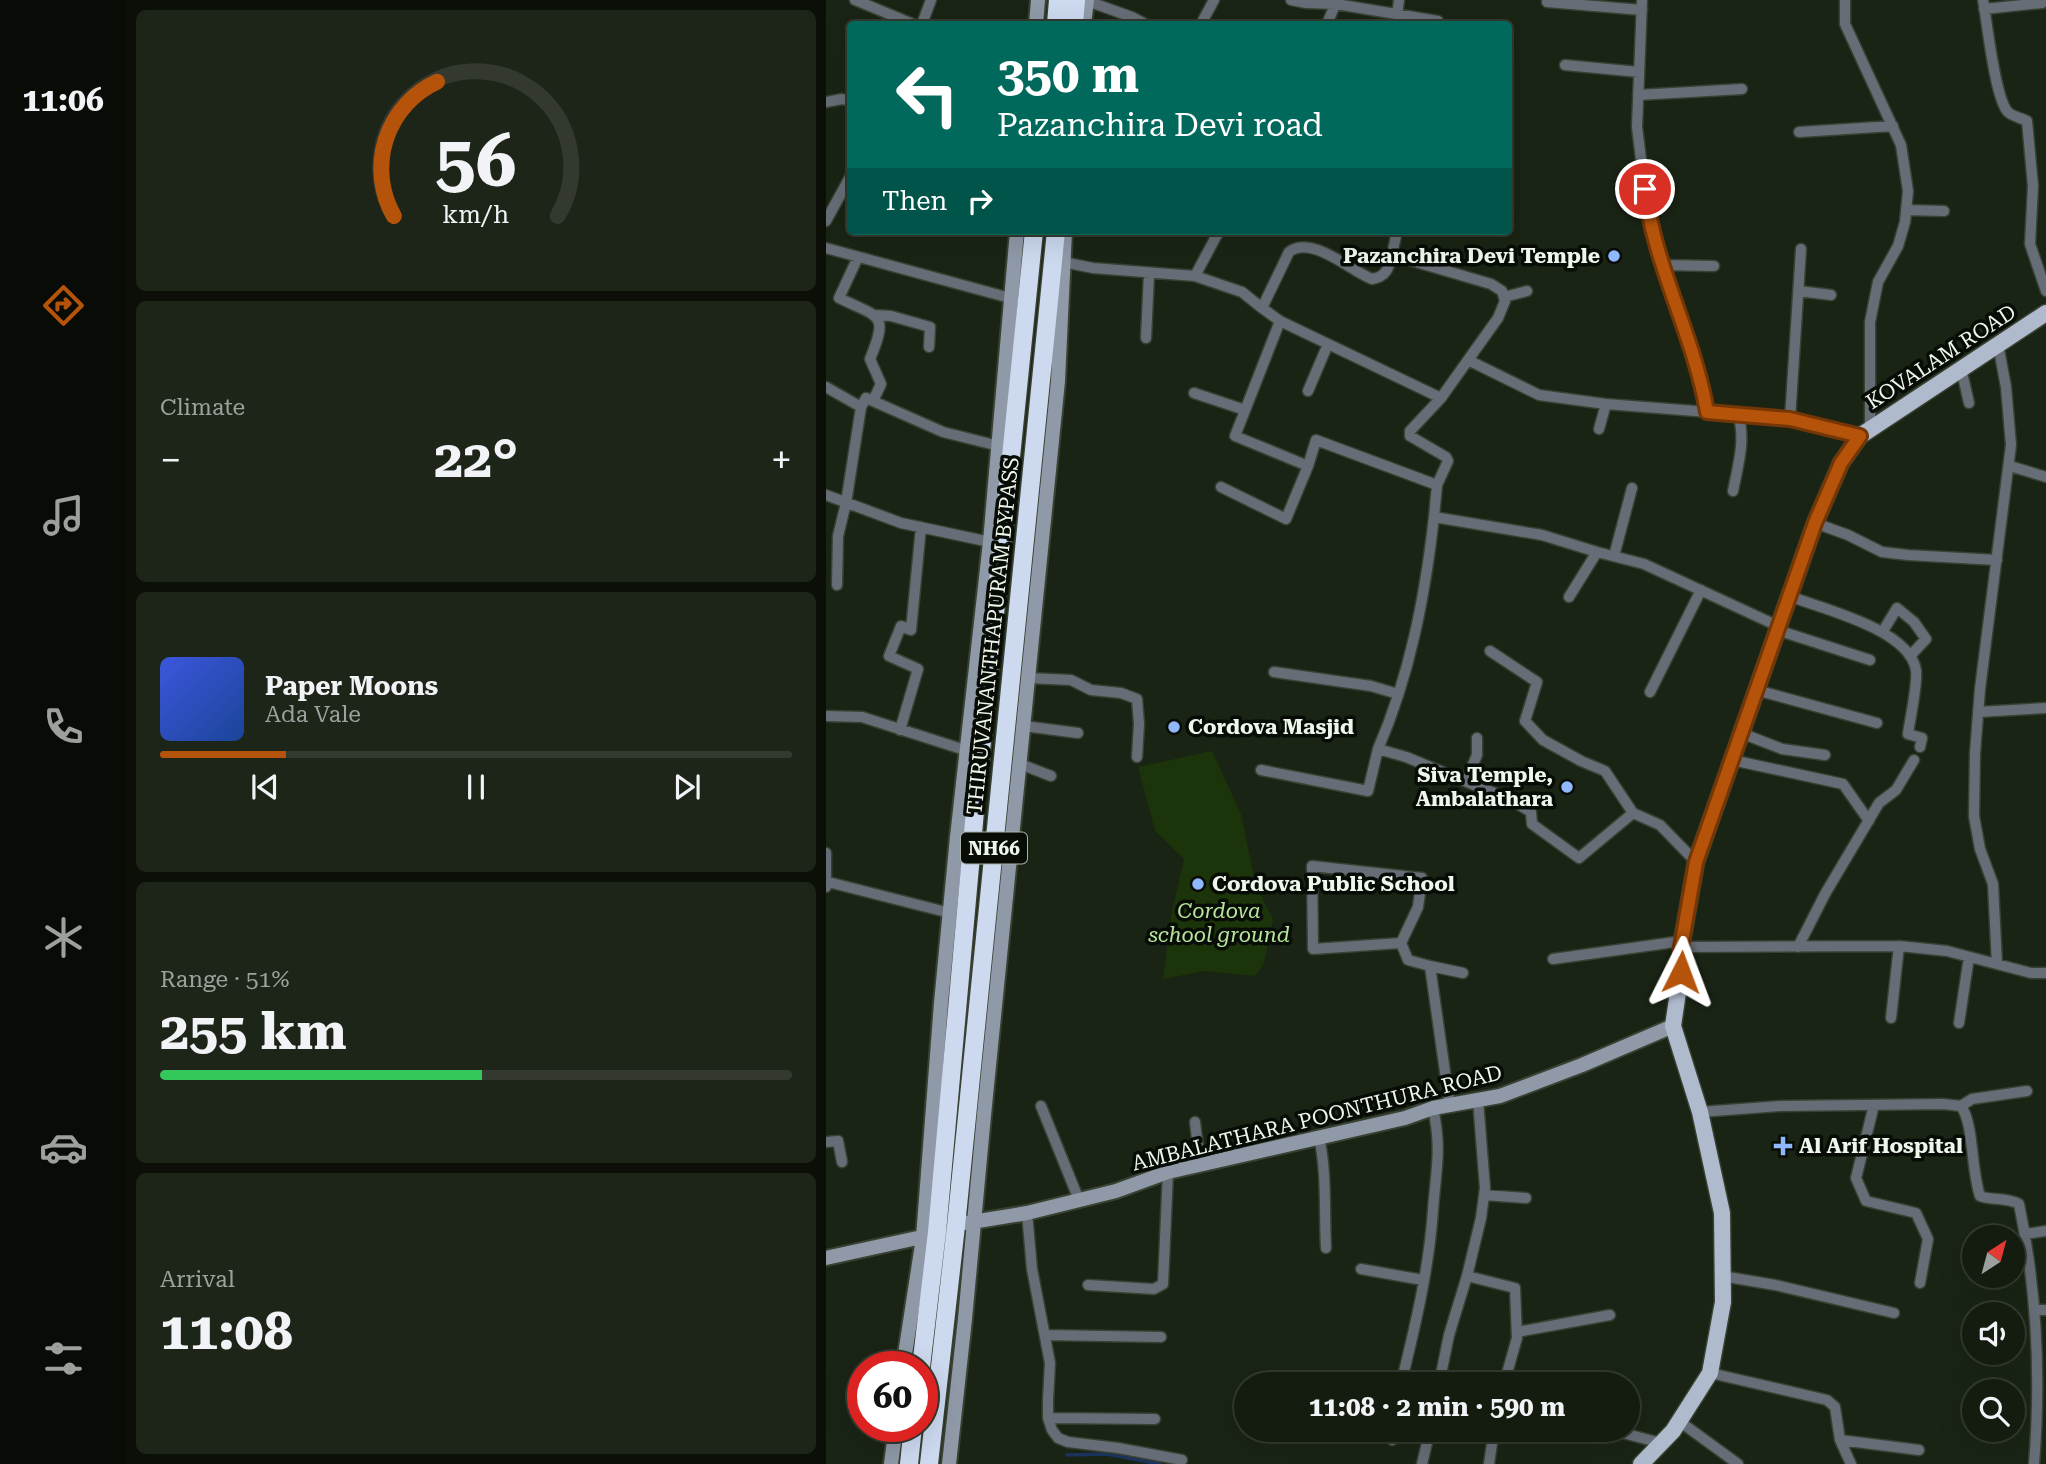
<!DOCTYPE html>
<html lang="en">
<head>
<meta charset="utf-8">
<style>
  :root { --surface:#141b0f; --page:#1d2418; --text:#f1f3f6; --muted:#9da19e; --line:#33392f; --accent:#b45309 }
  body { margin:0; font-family:"Roboto Serif",serif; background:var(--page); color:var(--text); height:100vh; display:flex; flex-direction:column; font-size:26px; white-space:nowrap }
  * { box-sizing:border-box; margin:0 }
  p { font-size:23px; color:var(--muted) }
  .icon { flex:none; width:38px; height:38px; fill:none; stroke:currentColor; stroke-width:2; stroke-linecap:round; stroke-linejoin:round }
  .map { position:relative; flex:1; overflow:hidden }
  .details { display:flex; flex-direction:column; gap:10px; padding:10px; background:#0b0f08; width:700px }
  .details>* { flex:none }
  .banner { position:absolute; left:21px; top:21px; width:665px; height:214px; border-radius:7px; box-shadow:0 7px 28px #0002,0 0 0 2px var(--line); background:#00695c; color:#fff; overflow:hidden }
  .needle { width:46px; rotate:36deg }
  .controls { position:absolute; left:1136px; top:1225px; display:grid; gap:14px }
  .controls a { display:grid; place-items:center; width:63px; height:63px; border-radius:50%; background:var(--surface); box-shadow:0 7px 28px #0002,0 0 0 2px var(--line); font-size:35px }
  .speed { position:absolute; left:21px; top:1351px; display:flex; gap:14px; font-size:35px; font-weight:700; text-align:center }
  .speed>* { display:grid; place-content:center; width:91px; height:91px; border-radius:50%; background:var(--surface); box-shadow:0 7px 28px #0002,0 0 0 2px var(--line); line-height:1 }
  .speed .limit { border:10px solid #d22; background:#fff; color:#111 }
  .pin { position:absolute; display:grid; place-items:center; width:60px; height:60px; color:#fff; margin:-30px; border:4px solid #fff; border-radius:50%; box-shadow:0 2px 7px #0007 }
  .me { position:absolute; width:77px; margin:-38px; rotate:3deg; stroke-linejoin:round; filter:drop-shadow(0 0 5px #0008) }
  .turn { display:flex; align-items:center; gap:24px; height:147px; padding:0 35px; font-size:32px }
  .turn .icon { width:91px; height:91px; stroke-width:2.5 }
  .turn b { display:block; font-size:49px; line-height:60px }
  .then { display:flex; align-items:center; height:66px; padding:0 35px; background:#0003; gap:14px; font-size:26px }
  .big { font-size:52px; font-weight:700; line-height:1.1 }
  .details .tile { flex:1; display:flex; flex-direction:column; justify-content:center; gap:10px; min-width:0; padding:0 24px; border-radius:10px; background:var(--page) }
  .details .dial { align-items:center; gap:0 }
  .dial svg { height:182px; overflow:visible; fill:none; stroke:var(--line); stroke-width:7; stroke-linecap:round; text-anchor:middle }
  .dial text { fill:var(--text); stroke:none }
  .song { display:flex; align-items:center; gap:21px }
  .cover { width:84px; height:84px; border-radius:10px; background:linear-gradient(135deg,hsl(230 70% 55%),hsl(220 70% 35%)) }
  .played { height:7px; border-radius:4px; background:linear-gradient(90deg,var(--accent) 20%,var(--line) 20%) }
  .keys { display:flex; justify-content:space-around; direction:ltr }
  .heat { display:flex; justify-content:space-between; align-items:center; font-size:38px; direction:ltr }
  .charge { height:10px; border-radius:5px; background:linear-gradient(90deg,#34c759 51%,var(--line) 0) }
  .trip { position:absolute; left:408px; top:1372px; width:406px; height:70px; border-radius:35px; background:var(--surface); box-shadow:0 7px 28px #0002,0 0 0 2px var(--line); font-weight:700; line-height:70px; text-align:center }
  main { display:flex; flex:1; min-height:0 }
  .tab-bar { display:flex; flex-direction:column; width:126px; justify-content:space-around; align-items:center; background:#080b06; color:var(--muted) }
  .tab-bar .icon { width:49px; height:49px }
  .tab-bar .selected { color:var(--accent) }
  .tab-bar b { font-size:32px; color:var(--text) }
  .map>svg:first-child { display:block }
  .green { fill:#1c3409 }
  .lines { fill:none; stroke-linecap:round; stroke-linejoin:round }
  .stream { stroke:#1a335c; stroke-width:3.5 }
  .street-casing { stroke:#384132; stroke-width:13 }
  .secondary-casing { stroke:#384132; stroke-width:18 }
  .primary-casing { stroke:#384132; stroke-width:19 }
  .highway-casing { stroke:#384132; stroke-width:21 }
  .street { stroke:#676d76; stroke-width:10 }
  .secondary { stroke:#9099a7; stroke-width:14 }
  .primary { stroke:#afbacd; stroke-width:16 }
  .highway { stroke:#ccd9ef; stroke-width:18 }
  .route-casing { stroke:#753606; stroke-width:18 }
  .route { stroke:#b45309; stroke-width:12 }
  .poi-dot { fill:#8fb8fd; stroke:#080c06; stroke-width:2.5 }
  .labels { text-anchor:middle; stroke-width:7; stroke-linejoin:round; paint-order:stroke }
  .shield { fill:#080c06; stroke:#aab0a6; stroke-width:2 }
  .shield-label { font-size:19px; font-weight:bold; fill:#eff6eb }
  .poi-label { font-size:21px; font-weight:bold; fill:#eff6eb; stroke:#080c06; text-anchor:start }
  .street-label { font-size:21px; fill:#eff6eb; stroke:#080c06 }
  .park-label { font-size:21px; font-style:italic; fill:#b7e59b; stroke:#080c06 }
</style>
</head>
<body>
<main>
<nav class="tab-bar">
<b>11:06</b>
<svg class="icon selected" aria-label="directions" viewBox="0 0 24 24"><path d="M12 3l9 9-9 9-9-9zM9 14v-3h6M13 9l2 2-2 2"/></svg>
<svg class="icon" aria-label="music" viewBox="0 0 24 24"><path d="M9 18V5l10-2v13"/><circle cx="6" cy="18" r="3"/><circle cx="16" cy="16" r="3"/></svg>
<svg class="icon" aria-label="phone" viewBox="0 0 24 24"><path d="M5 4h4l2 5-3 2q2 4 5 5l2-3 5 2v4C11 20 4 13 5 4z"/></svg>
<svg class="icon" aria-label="climate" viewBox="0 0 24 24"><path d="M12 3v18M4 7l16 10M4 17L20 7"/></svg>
<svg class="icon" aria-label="car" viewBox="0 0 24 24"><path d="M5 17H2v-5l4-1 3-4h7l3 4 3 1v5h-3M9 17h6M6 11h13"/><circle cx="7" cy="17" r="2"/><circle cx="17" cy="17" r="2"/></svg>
<svg class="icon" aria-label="filters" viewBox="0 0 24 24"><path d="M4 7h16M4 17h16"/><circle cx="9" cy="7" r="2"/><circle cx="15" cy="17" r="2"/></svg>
</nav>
<section class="details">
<div class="tile dial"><svg viewBox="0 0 100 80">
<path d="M14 69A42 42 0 1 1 86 69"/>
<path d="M14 69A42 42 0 0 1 33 10" stroke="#b45309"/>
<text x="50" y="56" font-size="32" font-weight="700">56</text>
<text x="50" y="72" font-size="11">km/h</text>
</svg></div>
<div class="tile"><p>Climate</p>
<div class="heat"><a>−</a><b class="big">22°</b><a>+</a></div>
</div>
<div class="tile">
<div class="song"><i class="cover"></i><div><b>Paper Moons</b><p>Ada Vale</p></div></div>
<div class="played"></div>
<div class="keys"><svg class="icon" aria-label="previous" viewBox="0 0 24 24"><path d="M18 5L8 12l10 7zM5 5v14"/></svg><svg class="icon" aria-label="pause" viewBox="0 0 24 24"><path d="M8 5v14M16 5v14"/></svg><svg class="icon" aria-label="next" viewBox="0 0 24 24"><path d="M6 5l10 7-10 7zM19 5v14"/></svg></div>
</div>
<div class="tile"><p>Range · 51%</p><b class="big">255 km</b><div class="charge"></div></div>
<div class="tile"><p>Arrival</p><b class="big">11:08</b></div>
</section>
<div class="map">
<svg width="1220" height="1464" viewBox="0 0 1220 1464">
  <rect width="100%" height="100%" fill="#1a2414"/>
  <path class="green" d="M386,751L415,814L430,886L447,919L438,963L429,976L379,971L337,979L345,916L358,859L329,831L312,767Z"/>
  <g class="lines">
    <path class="stream" d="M241,1455L281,1454L334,1464"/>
    <g class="street-casing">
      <path id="street" d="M29,0L87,24
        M465,0L480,3L510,4L612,21
        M816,0L811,127L821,208L830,248L876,384L882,412L964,419L1034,436
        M1019,0V24L1075,145L1082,191L1079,222L1072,246L1052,282L1044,322V429
        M1157,0C1161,21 1169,99 1182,112C1186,116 1195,118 1201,121L1207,186L1204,244L1220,291
        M261,1L306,17L319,24
        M721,2L816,10
        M1158,9L1216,3
        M96,24L105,0
        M375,24L388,0
        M501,24L511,0
        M570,24L573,0
        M739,65L813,72
        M812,95L916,89
        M0,102L16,99L24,101
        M973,132L1067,126
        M1080,210L1118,211
        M0,221L24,177
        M0,248L184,298
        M566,255L571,231
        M32,257L13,298C54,318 63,313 44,359L55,384L47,401
        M237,262L267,268L369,276L416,292L436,308L463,252C485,234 525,271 546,279C560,277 563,268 566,255L665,284L676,291L679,301L672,318L642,360L713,395L780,404L882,412
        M836,265L888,266
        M369,276L393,231
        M973,291L1005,295
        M678,297L701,291
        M436,308L454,321L615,398
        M48,315L65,316L104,327L103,347
        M454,321L409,436L482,466
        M320,338L323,274
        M1135,368L1143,403
        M0,387L35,407L40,398L117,432L173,446
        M482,391L502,344
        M368,393L419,410
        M964,419L975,249
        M773,429L780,404
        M1184,466L1220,477
        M611,485L622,461L620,457L584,436V431L615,398L642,360
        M395,487L460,519L482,466L490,440L611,485L608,517
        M907,491C912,465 920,440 912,414
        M0,495L75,523L164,542
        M989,523L1022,535L1056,552L1082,555L1171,560
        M788,556L806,488
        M11,585L12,536L20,503L35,407
        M963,596C997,609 1083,629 1090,670C1092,684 1084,718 1082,734L1096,738L1094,747
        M743,597L771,552
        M951,630L1044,660
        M1057,631L1071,608L1088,622L1100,639L1085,655
        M664,651L711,682L699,721L717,740L755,761L779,771L807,813L834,825L870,862
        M448,672L545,686L572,694
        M202,678L245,680L265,690L295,693L311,699L313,724L311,757
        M930,690L1051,723
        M824,692L875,590
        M1152,712L1220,708
        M0,716L36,717L142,751
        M198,726L252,733
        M74,730L92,669L63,656L75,626L85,630L95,527
        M915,733L956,749L999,755
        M906,760L1017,784L1043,821
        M194,764L225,776
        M435,770L542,791L552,749
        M640,781L651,755V738
        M807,813L753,858L706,824L705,812L685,800L580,757L552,749C584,675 599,596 608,517L716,535L771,552L818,564L952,626
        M0,853V887
        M2,882L124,913
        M575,943L592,907L596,878L486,866L487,949L575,943L582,960L604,966
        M855,947L1073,946L1121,951L1205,973H1220
        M972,947L999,894L1053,803L1070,790L1088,760
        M727,959L856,941
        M1171,964L1167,884L1154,849L1148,816L1149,753L1154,689L1185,445L1180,387L1172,344
        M1065,1018L1073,946
        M1133,1023L1143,957
        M652,1100L659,1188L655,1218L641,1276L689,1288L691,1338L678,1384
        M1048,1105L1030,1178L1040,1201L1090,1213L1102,1239L1094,1283
        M215,1106L253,1200
        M1135,1106L1146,1099L1201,1091
        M624,1107L604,966L637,973
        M874,1112L955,1106L1117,1104L1135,1106C1148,1124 1145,1170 1154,1196C1167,1201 1180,1197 1193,1204C1211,1290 1215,1376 1208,1464
        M369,1122L374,1165
        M493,1137C501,1173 498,1211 500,1248
        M0,1142L12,1141L16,1162
        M658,1195L700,1198
        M201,1213L206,1269L224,1363L222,1400V1418L226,1430L232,1438L242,1442L292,1448L356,1460
        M1199,1234L1220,1231
        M535,1269L597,1280
        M896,1276L949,1285L1068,1313
        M262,1285L328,1289L337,1284L342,1172
        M1209,1310H1220
        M691,1332L784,1315
        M219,1335L335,1337
        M884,1373L1001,1400L1009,1407L1014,1440L1025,1464
        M575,1384C589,1327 603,1269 607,1210C610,1169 616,1150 607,1108
        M613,1384L623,1335L641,1276
        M222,1418L329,1419
        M853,1421L912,1464
        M785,1430L835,1443
        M566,1440L568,1430
        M1014,1440L1093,1450
        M596,1464L604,1430
        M663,1464L668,1430"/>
    </g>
    <g class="secondary-casing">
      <path id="secondary" d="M210,24L212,0
        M258,24L261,0
        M140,1223L201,1213L290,1191L342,1172L579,1118L607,1108L674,1096L756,1065L847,1026
        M0,1258L105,1235
        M77,1367L97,1238L115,1003L131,837L164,542L191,231
        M65,1464L70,1426
        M123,1464L139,1319L158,1115L232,381L239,231"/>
    </g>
    <g class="primary-casing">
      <path id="primary" d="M815,1464L847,1431L884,1373L897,1302L896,1213L874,1112L847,1026L855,972V947L870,862L989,523L1015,463L1034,436L1220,313"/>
    </g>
    <g class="highway-casing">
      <path id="highway" d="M230,24L232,0
        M248,24L250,0
        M95,1367L111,1232L150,800L208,231
        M83,1464L87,1426
        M103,1464L130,1226L230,231"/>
    </g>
    <use href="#street" class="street"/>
    <use href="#secondary" class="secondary"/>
    <use href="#primary" class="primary"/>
    <use href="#highway" class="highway"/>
  </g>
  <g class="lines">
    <g class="route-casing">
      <path id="route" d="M819,189C828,266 868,335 881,412L964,419L1034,436L1015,463L989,523L870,862L855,947V972"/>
    </g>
    <use href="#route" class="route"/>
  </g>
  <g class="poi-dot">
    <circle cx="788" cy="256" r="7"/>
    <circle cx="348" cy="727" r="7"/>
    <circle cx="741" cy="787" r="7"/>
    <circle cx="372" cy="884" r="7"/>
    <path d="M953.5 1135.5h7v7h7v7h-7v7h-7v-7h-7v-7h7z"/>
  </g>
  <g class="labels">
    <rect class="shield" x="135" y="832.5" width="66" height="31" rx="5"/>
    <g class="shield-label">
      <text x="168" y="855">NH66</text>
    </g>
    <g class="poi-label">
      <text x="774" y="263" text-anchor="end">Pazanchira Devi Temple</text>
      <text x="362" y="734">Cordova Masjid</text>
      <text x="727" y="782" text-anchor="end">Siva Temple,<tspan x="727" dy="24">Ambalathara</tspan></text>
      <text x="386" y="891">Cordova Public School</text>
      <text x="973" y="1153">Al Arif Hospital</text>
    </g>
    <g class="street-label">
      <text transform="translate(1115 357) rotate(-33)" y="7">KOVALAM ROAD</text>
      <text transform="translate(167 636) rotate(-84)" y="7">THIRUVANANTHAPURAM BYPASS</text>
      <text transform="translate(491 1118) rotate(-14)" y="7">AMBALATHARA POONTHURA ROAD</text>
    </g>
    <g class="park-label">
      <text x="393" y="918">Cordova<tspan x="393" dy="24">school ground</tspan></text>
    </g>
  </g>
</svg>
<div class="controls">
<a><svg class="needle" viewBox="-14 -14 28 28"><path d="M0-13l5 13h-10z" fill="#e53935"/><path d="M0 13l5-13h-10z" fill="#9da19e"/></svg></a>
<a><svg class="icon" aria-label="sound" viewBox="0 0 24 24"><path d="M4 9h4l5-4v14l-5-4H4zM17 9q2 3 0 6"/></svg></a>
<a><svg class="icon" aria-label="search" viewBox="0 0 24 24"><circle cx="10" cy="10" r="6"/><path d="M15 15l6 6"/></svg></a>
</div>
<div class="speed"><div class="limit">60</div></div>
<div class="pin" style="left:819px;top:189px;background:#d93025"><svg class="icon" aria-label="arrive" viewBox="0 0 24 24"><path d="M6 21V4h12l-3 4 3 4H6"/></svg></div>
<svg class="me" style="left:855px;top:972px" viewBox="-20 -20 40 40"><path d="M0-17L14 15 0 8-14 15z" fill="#b45309" stroke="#fff" stroke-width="4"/></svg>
<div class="trip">11:08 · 2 min · 590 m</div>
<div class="banner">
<div class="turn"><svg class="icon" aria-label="left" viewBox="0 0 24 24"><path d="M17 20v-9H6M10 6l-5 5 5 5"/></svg><div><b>350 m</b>Pazanchira Devi road</div></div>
<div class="then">Then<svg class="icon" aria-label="right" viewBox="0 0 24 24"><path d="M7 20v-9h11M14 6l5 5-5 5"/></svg></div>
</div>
</div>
</main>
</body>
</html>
